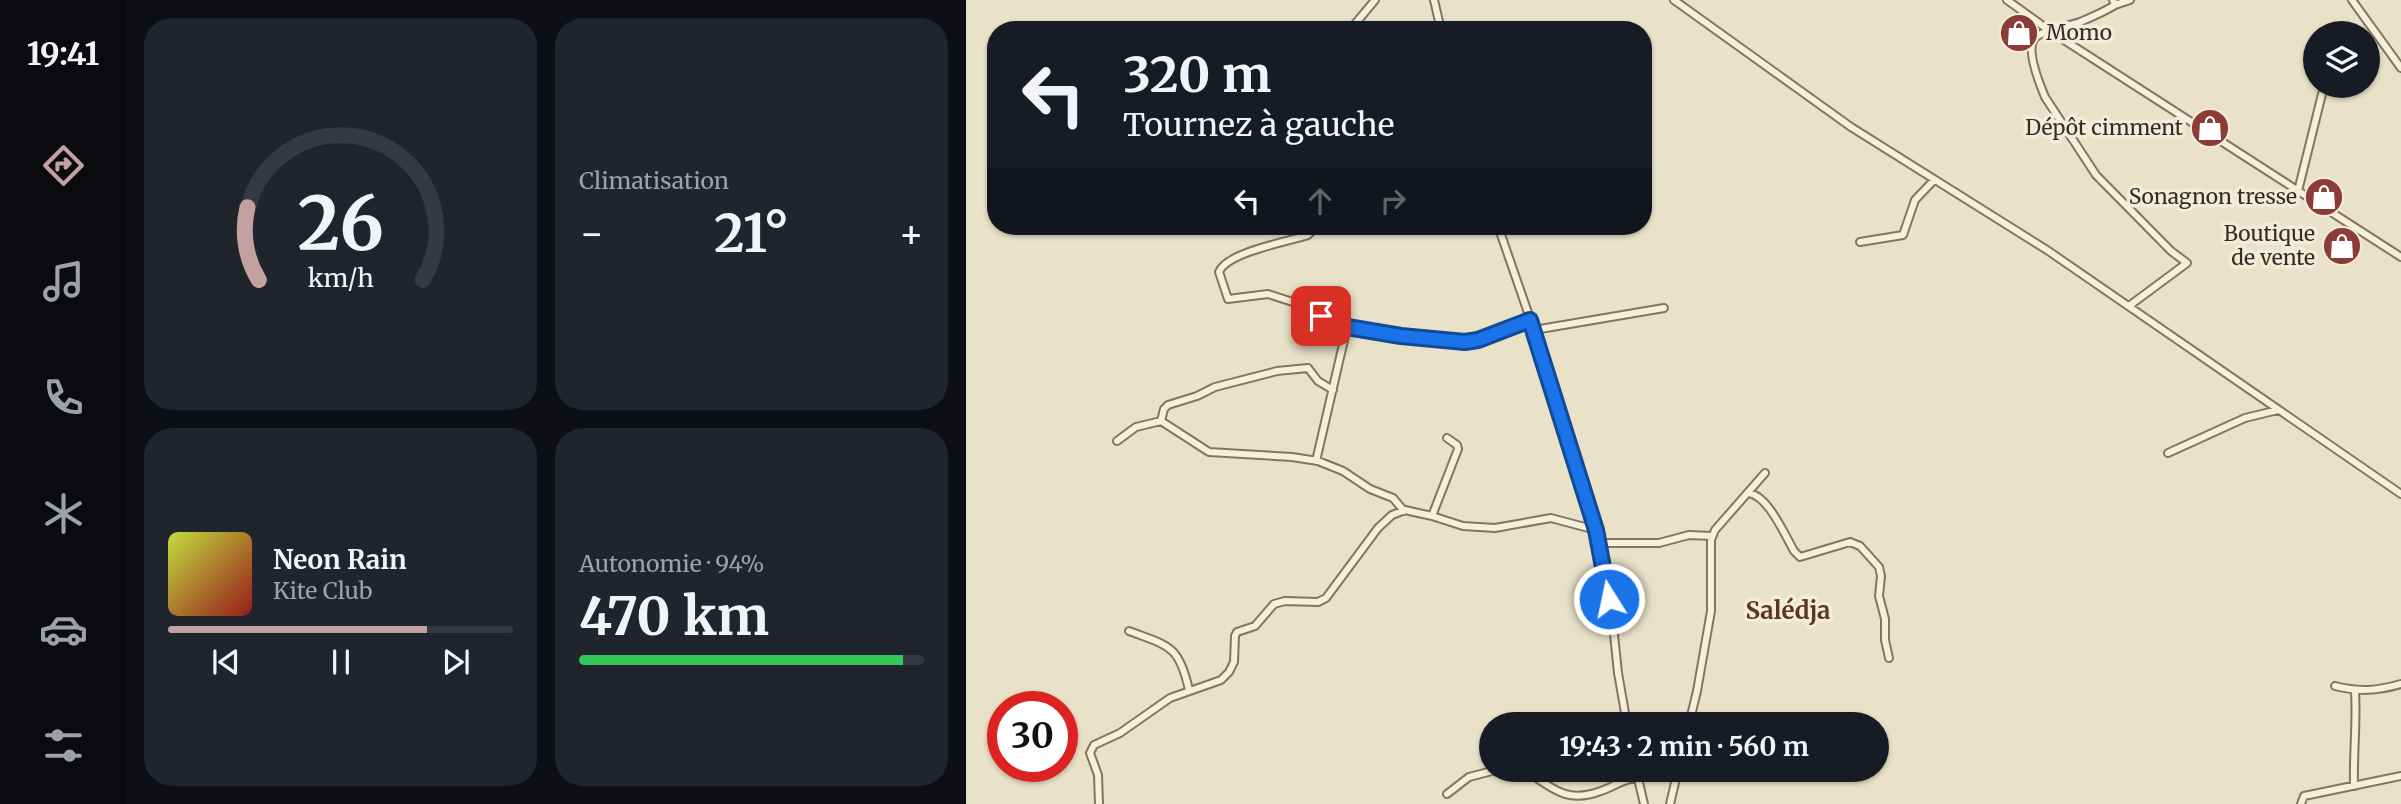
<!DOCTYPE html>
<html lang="fr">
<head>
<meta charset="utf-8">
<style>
  :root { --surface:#171b24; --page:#20242c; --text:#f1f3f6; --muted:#9ea1a6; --line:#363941; --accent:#c3a1a0 }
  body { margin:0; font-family:Merriweather,serif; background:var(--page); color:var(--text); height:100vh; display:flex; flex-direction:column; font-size:26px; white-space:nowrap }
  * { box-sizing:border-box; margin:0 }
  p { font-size:23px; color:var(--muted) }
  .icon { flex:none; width:38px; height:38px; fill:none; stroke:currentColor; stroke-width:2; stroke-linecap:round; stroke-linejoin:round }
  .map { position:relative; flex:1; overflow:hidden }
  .details { display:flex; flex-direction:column; gap:18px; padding:18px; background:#0d0f14; width:840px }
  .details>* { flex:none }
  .guide { position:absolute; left:21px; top:21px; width:665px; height:214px; border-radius:28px; box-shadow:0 2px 5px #0004; background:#171b24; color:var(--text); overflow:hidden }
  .buttons { position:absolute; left:1337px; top:21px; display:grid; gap:14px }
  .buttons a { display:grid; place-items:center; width:77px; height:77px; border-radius:50%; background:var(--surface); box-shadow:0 2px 5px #0004; font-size:35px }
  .speed { position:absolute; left:21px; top:691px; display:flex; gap:14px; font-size:35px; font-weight:700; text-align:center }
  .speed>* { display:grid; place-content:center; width:91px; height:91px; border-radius:50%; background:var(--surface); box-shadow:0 2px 5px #0004; line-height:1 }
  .speed .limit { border:10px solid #d22; background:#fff; color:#111 }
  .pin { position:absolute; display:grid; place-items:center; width:60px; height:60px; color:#fff; margin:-30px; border-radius:14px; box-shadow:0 4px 10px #0006 }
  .me { position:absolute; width:77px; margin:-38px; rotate:350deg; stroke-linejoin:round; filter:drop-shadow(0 0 5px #0008) }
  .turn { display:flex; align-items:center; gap:24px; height:147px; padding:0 21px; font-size:32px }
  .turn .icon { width:91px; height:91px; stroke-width:2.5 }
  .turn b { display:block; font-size:49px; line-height:60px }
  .lanes { display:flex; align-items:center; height:66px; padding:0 21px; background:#0003; justify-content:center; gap:35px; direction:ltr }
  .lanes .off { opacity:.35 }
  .big { font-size:52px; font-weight:700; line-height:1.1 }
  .details .widget { flex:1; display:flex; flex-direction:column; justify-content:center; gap:10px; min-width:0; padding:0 24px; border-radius:28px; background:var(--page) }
  .details .dial { align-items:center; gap:0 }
  .dial svg { height:182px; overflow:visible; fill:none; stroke:var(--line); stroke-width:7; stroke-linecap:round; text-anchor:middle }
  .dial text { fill:var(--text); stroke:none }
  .song { display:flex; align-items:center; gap:21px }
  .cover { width:84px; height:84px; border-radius:10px; background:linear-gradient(135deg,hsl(70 70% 55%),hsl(0 70% 35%)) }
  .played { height:7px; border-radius:4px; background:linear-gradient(90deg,var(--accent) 75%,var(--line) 75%) }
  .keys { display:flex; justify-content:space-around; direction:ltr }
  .heat { display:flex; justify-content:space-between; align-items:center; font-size:38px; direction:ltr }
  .charge { height:10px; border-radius:5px; background:linear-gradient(90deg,#34c759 94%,var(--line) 0) }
  .details .tiles { flex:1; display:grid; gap:18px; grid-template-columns:repeat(2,1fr) }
  .trip { position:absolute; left:513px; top:712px; width:410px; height:70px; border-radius:35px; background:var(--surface); box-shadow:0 2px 5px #0004; font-weight:700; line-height:70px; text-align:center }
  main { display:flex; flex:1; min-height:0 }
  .tab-bar { display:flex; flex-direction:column; width:126px; justify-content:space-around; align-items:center; background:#090b0e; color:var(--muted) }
  .tab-bar .icon { width:49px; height:49px }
  .tab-bar .selected { color:var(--accent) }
  .tab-bar b { font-size:32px; color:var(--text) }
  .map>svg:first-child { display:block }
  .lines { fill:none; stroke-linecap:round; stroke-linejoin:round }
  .minor-casing { stroke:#847560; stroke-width:10 }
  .minor { stroke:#f5efdb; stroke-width:6 }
  .route-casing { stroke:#114b97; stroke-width:18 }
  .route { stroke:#1a73e8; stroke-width:12 }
  .labels { text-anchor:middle; stroke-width:7; stroke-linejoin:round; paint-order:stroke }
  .poi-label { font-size:21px; fill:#362d21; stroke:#f2ecd8; text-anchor:end }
  .quarter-label { font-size:24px; font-weight:bold; fill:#5d3526; stroke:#f2ecd8 }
</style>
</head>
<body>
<main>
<nav class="tab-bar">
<b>19:41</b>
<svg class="icon selected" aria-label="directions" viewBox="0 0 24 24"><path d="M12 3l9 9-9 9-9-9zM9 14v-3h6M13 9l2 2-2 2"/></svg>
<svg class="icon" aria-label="music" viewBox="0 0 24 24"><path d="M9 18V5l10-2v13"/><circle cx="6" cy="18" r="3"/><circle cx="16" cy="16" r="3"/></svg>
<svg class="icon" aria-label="phone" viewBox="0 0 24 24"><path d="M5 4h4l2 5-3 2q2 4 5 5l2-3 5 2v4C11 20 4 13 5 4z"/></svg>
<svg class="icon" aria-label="climate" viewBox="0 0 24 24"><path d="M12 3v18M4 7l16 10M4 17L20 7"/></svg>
<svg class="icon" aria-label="car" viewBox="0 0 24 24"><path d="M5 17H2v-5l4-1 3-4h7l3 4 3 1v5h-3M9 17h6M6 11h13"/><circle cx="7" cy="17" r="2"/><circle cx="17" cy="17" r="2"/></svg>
<svg class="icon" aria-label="filters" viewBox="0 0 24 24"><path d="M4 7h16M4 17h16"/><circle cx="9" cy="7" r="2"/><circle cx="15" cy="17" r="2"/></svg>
</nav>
<section class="details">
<div class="tiles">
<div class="widget dial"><svg viewBox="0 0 100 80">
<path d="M14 69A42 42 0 1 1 86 69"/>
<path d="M14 69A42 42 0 0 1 9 37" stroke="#c3a1a0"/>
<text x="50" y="56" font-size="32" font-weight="700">26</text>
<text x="50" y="72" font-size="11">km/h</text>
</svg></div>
<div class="widget"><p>Climatisation</p>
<div class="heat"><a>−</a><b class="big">21°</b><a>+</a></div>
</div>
<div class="widget">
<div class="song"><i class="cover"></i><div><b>Neon Rain</b><p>Kite Club</p></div></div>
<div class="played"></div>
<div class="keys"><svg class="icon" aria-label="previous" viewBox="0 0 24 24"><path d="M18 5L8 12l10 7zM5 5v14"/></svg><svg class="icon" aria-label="pause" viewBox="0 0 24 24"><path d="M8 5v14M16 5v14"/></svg><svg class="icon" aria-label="next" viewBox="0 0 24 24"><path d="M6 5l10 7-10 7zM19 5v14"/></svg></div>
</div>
<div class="widget"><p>Autonomie · 94%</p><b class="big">470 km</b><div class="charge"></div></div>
</div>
</section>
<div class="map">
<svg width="1435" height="804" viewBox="0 0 1435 804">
  <rect width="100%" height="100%" fill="#e9e2c9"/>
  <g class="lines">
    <g class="minor-casing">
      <path id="minor" d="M468,0L475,30
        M708,0L885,127L1081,250L1435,494
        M1041,0L1084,31L1435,257
        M1147,0L1149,5C1138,12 1126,17 1114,22C1103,26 1075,30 1068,39C1060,51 1074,85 1079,97L1130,175L1205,251L1221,263L1163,306
        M1386,0L1435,68
        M1149,5L1164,0
        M384,30L409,0
        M1332,191L1358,86
        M345,226L346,231L342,235C321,242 261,252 253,272L262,299L302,294L333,304L381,327L491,342L512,340L564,320
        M532,226L568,330L630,530L647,625L652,673L661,724
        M894,242L937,235L949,200L968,180
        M568,330L698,308
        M195,421L198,409L202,405L231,396L249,387L311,371L342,368L352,381L367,390
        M151,441L170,427L195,421L243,452L326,457L352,461L377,471L404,489L427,498L438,511
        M1202,453L1279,418L1312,410
        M350,461L381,327
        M783,493C802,496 819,535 828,551L834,557L884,542L894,546L913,567L915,576L913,596L919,619V640L923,658
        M466,516L492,449L491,445L481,438
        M633,543H693L723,535L746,536
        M163,631C203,646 213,645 223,690
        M1369,686C1393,692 1411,691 1435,684
        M723,724L731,691L745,611V540L749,530L799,473
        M559,770C586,788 600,804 635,791C649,786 657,779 672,777
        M670,770L678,804
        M1388,786C1387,754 1391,723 1389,691
        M481,794L503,777L530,770
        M133,804L132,775L124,753L128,745L154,733L204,698L255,680L263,672L268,662L269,636L271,632L289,626L308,604L319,601L352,602L360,598L412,528L426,515L439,510L466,516L497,526L529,528L585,518L630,530
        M704,804L712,770
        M1335,804L1338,796L1435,776"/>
    </g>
    <use href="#minor" class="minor"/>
  </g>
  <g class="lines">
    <g class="route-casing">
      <path id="route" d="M355,316L381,327L435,336L499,342L512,340L564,320L630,530L643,599"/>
    </g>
    <use href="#route" class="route"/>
  </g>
  <defs>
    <g id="shop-disc" transform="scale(2.0125)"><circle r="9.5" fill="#8b3c37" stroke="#f2ecd8"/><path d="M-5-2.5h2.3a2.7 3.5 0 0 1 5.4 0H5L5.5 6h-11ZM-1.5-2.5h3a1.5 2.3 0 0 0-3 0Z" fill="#fff"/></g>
  </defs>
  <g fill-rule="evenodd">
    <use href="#shop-disc" x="1053" y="33"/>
    <use href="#shop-disc" x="1244" y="128"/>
    <use href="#shop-disc" x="1358" y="197"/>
    <use href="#shop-disc" x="1376" y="246"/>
  </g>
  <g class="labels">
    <g class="poi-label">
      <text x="1080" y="40" text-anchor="start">Momo</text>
      <text x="1217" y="135">Dépôt cimment</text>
      <text x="1331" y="204">Sonagnon tresse</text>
      <text x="1349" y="241">Boutique<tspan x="1349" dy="24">de vente</tspan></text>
    </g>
    <g class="quarter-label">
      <text x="822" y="619">Salédja</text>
    </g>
  </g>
</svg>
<div class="buttons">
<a><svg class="icon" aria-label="layers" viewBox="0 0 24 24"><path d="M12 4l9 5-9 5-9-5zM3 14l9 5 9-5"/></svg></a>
</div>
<div class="speed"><div class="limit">30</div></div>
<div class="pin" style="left:355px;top:316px;background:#d93025"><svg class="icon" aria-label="arrive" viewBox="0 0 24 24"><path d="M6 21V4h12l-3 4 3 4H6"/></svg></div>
<svg class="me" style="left:643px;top:599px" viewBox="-20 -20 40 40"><circle r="17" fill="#1a73e8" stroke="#fff" stroke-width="3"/><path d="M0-11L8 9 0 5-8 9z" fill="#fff"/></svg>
<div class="trip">19:43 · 2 min · 560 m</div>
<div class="guide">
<div class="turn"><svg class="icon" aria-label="left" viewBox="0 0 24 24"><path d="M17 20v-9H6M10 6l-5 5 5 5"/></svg><div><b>320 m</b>Tournez à gauche</div></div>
<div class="lanes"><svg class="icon" aria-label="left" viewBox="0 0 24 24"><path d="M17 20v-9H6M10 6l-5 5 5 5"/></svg><svg class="icon off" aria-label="ahead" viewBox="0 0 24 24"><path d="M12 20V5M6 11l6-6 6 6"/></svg><svg class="icon off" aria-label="right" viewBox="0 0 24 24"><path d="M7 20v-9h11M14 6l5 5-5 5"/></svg></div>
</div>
</div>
</main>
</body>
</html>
